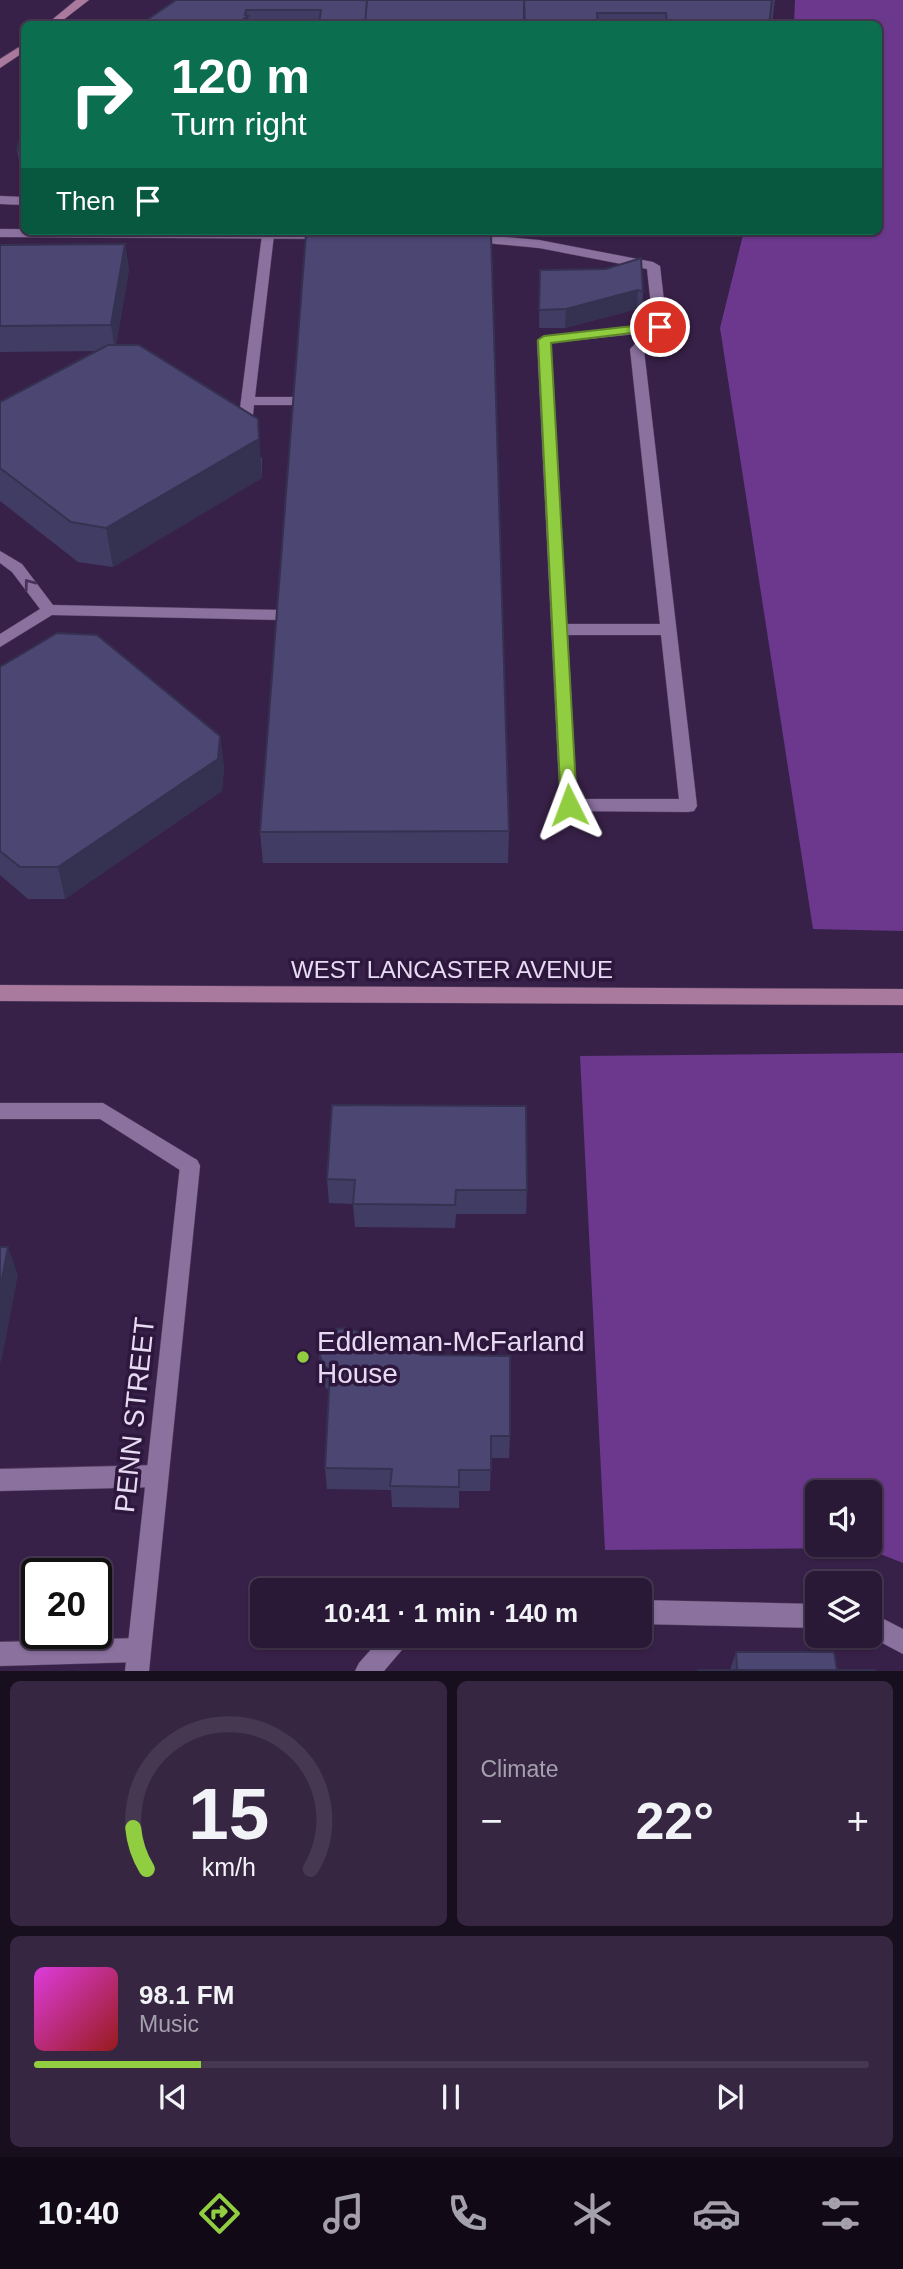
<!DOCTYPE html>
<html lang="en">
<head>
<meta charset="utf-8">
<style>
  :root { --surface:#2a1936; --page:#362642; --text:#f1f3f6; --muted:#a5a0ad; --line:#463851; --accent:#91cd40 }
  body { margin:0; font-family:Arial,sans-serif; background:var(--page); color:var(--text); height:100vh; display:flex; flex-direction:column; font-size:26px; white-space:nowrap }
  * { box-sizing:border-box; margin:0 }
  p { font-size:23px; color:var(--muted) }
  .icon { flex:none; width:38px; height:38px; fill:none; stroke:currentColor; stroke-width:2; stroke-linecap:round; stroke-linejoin:round }
  .map { position:relative; height:1671px; overflow:hidden }
  .details { display:flex; flex-direction:column; gap:10px; padding:10px; background:#170e1e; flex:1 }
  .details>* { flex:none }
  .guide { position:absolute; left:21px; top:21px; width:861px; height:214px; border-radius:10px; box-shadow:0 2px 5px #0004,0 0 0 2px var(--line); background:#0b6e4f; color:#fff; overflow:hidden }
  .tools { position:absolute; left:805px; top:1480px; display:grid; gap:14px }
  .tools a { display:grid; place-items:center; width:77px; height:77px; border-radius:10px; background:var(--surface); box-shadow:0 2px 5px #0004,0 0 0 2px var(--line); font-size:35px }
  .speed { position:absolute; left:21px; top:1558px; display:flex; gap:14px; font-size:35px; font-weight:700; text-align:center }
  .speed>* { display:grid; place-content:center; width:91px; height:91px; border-radius:50%; background:var(--surface); box-shadow:0 2px 5px #0004,0 0 0 2px var(--line); line-height:1 }
  .speed .limit { border:4px solid #111; border-radius:10px; background:#fff; color:#111 }
  .pin { position:absolute; display:grid; place-items:center; width:60px; height:60px; color:#fff; margin:-30px; border:4px solid #fff; border-radius:50%; box-shadow:0 2px 7px #0007 }
  .me { position:absolute; width:77px; margin:-38px; rotate:357deg; stroke-linejoin:round; filter:drop-shadow(0 0 5px #0008) }
  .turn { display:flex; align-items:center; gap:24px; height:147px; padding:0 35px; font-size:32px }
  .turn .icon { width:91px; height:91px; stroke-width:2.5 }
  .turn b { display:block; font-size:49px; line-height:60px }
  .then { display:flex; align-items:center; height:66px; padding:0 35px; background:#0003; gap:14px; font-size:26px }
  .big { font-size:52px; font-weight:600; line-height:1.1 }
  .details .widget { flex:1; display:flex; flex-direction:column; justify-content:center; gap:10px; min-width:0; padding:0 24px; border-radius:10px; background:var(--page) }
  .details .dial { align-items:center; gap:0 }
  .dial svg { height:182px; overflow:visible; fill:none; stroke:var(--line); stroke-width:7; stroke-linecap:round; text-anchor:middle }
  .dial text { fill:var(--text); stroke:none }
  .song { display:flex; align-items:center; gap:21px }
  .cover { width:84px; height:84px; border-radius:10px; background:linear-gradient(135deg,hsl(300 70% 55%),hsl(0 70% 35%)) }
  .played { height:7px; border-radius:4px; background:linear-gradient(90deg,var(--accent) 20%,var(--line) 20%) }
  .keys { display:flex; justify-content:space-around; direction:ltr }
  .heat { display:flex; justify-content:space-between; align-items:center; font-size:38px; direction:ltr }
  .details .tiles { flex:1; display:grid; gap:10px; grid-template-columns:1fr 1fr }
  .widget:last-child { grid-column:span 2 }
  .trip { position:absolute; left:250px; top:1578px; width:402px; height:70px; border-radius:10px; background:var(--surface); box-shadow:0 2px 5px #0004,0 0 0 2px var(--line); font-weight:600; line-height:70px; text-align:center }
  .tabs { display:flex; height:112px; justify-content:space-around; align-items:center; background:#110a16; color:var(--muted) }
  .tabs .icon { width:49px; height:49px }
  .tabs .selected { color:var(--accent) }
  .tabs b { font-size:32px; color:var(--text) }
  .map>svg:first-child { display:block }
  .forest { fill:#6b388d; fill-rule:evenodd }
  .lines { fill:none; stroke-linecap:round; stroke-linejoin:round }
  .lane-casing { stroke:#533f60; stroke-width:1 }
  .street-casing { stroke:#533f60; stroke-width:1 }
  .secondary-casing { stroke:#533f60; stroke-width:1 }
  .lane { fill:#8a719e; fill-rule:evenodd }
  .street { fill:#8a719e; fill-rule:evenodd }
  .secondary { fill:#aa7a9e; fill-rule:evenodd }
  .wall { fill:#413c63 }
  .shaded-wall { fill:#353150 }
  .building { fill:#4c4673; stroke:#353150; stroke-width:2 }
  .oneway { stroke:#4a325a }
  .route { fill:#91cd40; stroke:#5e852a; stroke-width:2 }
  .poi-dot { fill:#91cd40; stroke:#2e173d; stroke-width:2.5 }
  .labels { text-anchor:middle; stroke-width:7; stroke-linejoin:round; paint-order:stroke }
  .street-label { font-size:24px; fill:#e7daf3; stroke:#2e173d }
  .near-poi-label { font-size:28px; fill:#e7daf3; stroke:#2e173d; text-anchor:start }
  .near-street-label { font-size:28px; fill:#e7daf3; stroke:#2e173d }
</style>
</head>
<body>
<div class="map">
<svg width="903" height="1671" viewBox="0 0 903 1671">
  <rect width="100%" height="100%" fill="#382148"/>
  <path class="forest" d="M795,0H903V931L813,929L720,328L744,231H878V24H794Z
    M903,1053V1563L865,1548L605,1550L580,1056ZM817,1493H870V1545H817Z"/>
  <g class="lines">
    <g class="lane-casing">
      <path id="lane" d="M0,196L24,197V205L0,204Z
        M268,231L274,235L255,397H298L305,401L298,405H254L252,424L245,428L238,424L262,235Z
        M539,240L653,262L660,266L667,327L644,350L697,806L694,811L688,812L569,811L563,810L560,805L537,340L544,336L653,324L647,269L534,247L532,244ZM646,333L630,349L660,624H567L551,343ZM568,635H661L679,799H577Z
        M0,551L22,564L53,605L282,610L290,615L282,620L52,615L0,647V634L40,609L12,572L0,563Z
        M0,1103H103L197,1160L200,1166L197,1172L190,1175L183,1172L100,1119H0Z
        M157,1465L165,1468L168,1476L165,1484L157,1487L0,1491V1469Z
        M640,1600L817,1604V1628L640,1624Z
        M870,1612L903,1629V1654L869,1636Z
        M383,1636H411L407,1644L384,1671H355L359,1663Z
        M139,1638L147,1642L151,1650L147,1658L139,1662L0,1666V1642Z"/>
    </g>
    <g class="street-casing">
      <path id="street" d="M0,229L329,231L335,235L329,239L0,237Z
        M469,234L539,240L546,244L539,248L464,241V235Z
        M190,1157L197,1160L200,1166L149,1671H125L180,1166L183,1160Z"/>
    </g>
    <g class="secondary-casing">
      <path id="secondary" d="M76,0H89L58,24H47Z
        M24,44V52L0,68V59Z
        M0,985L903,989V1005L0,1001Z"/>
    </g>
    <use href="#lane" class="lane"/>
    <use href="#street" class="street"/>
    <use href="#secondary" class="secondary"/>
  </g>
  <path class="wall" d="M176,0H775L772,24H141Z
    M24,124V188L17,150Z
    M125,244L129,270L116,345L262,458V478L113,567L78,562L0,501V402L96,351L0,352V245Z
    M606,269L643,292L642,311L637,309L565,328H539L540,270Z
    M0,667L220,736L224,768L222,791L65,899H28L0,875Z
    M509,831L508,863H263L260,832Z
    M332,1105L527,1190L526,1214H456L455,1228L355,1227L353,1204L329,1203L327,1179Z
    M368,1342L422,1355L510,1436L509,1458H491L490,1491H459V1508L392,1507L391,1490L327,1489L325,1468L329,1390L326,1388L321,1376L319,1354Z
    M736,1652L837,1670H730Z"/>
  <path class="shaded-wall" d="M246,10L247,17L248,16L249,24H236Z
    M125,244L129,270L115,351L111,325Z
    M638,290L637,309L565,328L566,309Z
    M258,419L262,478L113,567L106,528Z
    M220,736L224,768L222,791L65,899L58,867Z
    M8,1247L18,1275L1,1363L0,1360V1289Z"/>
  <path class="building" d="M176,0H367L365,24H319L321,10H246L245,15L248,16L236,24H141Z
    M367,0H524V24H365Z
    M524,0H772L769,24H667L666,13H597L598,24H525Z
    M24,124V150H17Z
    M306,234H491L509,831L260,832Z
    M125,244L111,325L0,326V245Z
    M641,258L643,292L638,290L566,309L539,310L540,270L606,269Z
    M108,345H139L258,419L259,439L106,528L71,522L0,468V402Z
    M57,633L97,635L220,736L218,759L58,867H20L0,851V667Z
    M332,1105L526,1106L527,1190H456L455,1205L353,1204L355,1180L327,1179Z
    M0,1247H8L0,1289Z
    M346,1328L360,1332L368,1342H421V1355L510,1356V1436H491V1470H459V1487L390,1486L392,1469L325,1468L330,1370L324,1366L319,1354L321,1342L327,1335L336,1329Z
    M736,1652H834L837,1670H876H697H737Z"/>
  <defs><path id="oneway-chevron" d="M-2-3.5L2.5 0L-2 3.5" fill="none" stroke-width="1.6" stroke-linecap="round" stroke-linejoin="round" transform="scale(1.75)"/></defs>
  <use class="oneway" href="#oneway-chevron" transform="translate(29 584) rotate(-127)"/>
  <path class="route" d="M660,323L664,324V329L551,343L577,805L569,811L561,805L538,340L544,336Z"/>
  <circle class="poi-dot" cx="303" cy="1357" r="7"/>
  <g class="labels">
    <g class="street-label">
      <text x="452" y="978">WEST LANCASTER AVENUE</text>
    </g>
    <g class="near-poi-label">
      <text x="317" y="1351">Eddleman-McFarland<tspan x="317" dy="32">House</tspan></text>
    </g>
    <g class="near-street-label">
      <text transform="translate(134 1415) rotate(-84)" y="10">PENN STREET</text>
    </g>
  </g>
</svg>
<div class="tools">
<a><svg class="icon" aria-label="sound" viewBox="0 0 24 24"><path d="M4 9h4l5-4v14l-5-4H4zM17 9q2 3 0 6"/></svg></a>
<a><svg class="icon" aria-label="layers" viewBox="0 0 24 24"><path d="M12 4l9 5-9 5-9-5zM3 14l9 5 9-5"/></svg></a>
</div>
<div class="speed"><div class="limit">20</div></div>
<div class="pin" style="left:660px;top:327px;background:#d93025"><svg class="icon" aria-label="arrive" viewBox="0 0 24 24"><path d="M6 21V4h12l-3 4 3 4H6"/></svg></div>
<svg class="me" style="left:569px;top:805px" viewBox="-20 -20 40 40"><path d="M0-17L14 15 0 8-14 15z" fill="#91cd40" stroke="#fff" stroke-width="4"/></svg>
<div class="trip">10:41 · 1 min · 140 m</div>
<div class="guide">
<div class="turn"><svg class="icon" aria-label="right" viewBox="0 0 24 24"><path d="M7 20v-9h11M14 6l5 5-5 5"/></svg><div><b>120 m</b>Turn right</div></div>
<div class="then">Then<svg class="icon" aria-label="arrive" viewBox="0 0 24 24"><path d="M6 21V4h12l-3 4 3 4H6"/></svg></div>
</div>
</div>
<section class="details">
<div class="tiles">
<div class="widget dial"><svg viewBox="0 0 100 80">
<path d="M14 69A42 42 0 1 1 86 69"/>
<path d="M14 69A42 42 0 0 1 8 51" stroke="#91cd40"/>
<text x="50" y="56" font-size="32" font-weight="700">15</text>
<text x="50" y="72" font-size="11">km/h</text>
</svg></div>
<div class="widget"><p>Climate</p>
<div class="heat"><a>−</a><b class="big">22°</b><a>+</a></div>
</div>
<div class="widget">
<div class="song"><i class="cover"></i><div><b>98.1 FM</b><p>Music</p></div></div>
<div class="played"></div>
<div class="keys"><svg class="icon" aria-label="previous" viewBox="0 0 24 24"><path d="M18 5L8 12l10 7zM5 5v14"/></svg><svg class="icon" aria-label="pause" viewBox="0 0 24 24"><path d="M8 5v14M16 5v14"/></svg><svg class="icon" aria-label="next" viewBox="0 0 24 24"><path d="M6 5l10 7-10 7zM19 5v14"/></svg></div>
</div>
</div>
</section>
<nav class="tabs">
<b>10:40</b>
<svg class="icon selected" aria-label="directions" viewBox="0 0 24 24"><path d="M12 3l9 9-9 9-9-9zM9 14v-3h6M13 9l2 2-2 2"/></svg>
<svg class="icon" aria-label="music" viewBox="0 0 24 24"><path d="M9 18V5l10-2v13"/><circle cx="6" cy="18" r="3"/><circle cx="16" cy="16" r="3"/></svg>
<svg class="icon" aria-label="phone" viewBox="0 0 24 24"><path d="M5 4h4l2 5-3 2q2 4 5 5l2-3 5 2v4C11 20 4 13 5 4z"/></svg>
<svg class="icon" aria-label="climate" viewBox="0 0 24 24"><path d="M12 3v18M4 7l16 10M4 17L20 7"/></svg>
<svg class="icon" aria-label="car" viewBox="0 0 24 24"><path d="M5 17H2v-5l4-1 3-4h7l3 4 3 1v5h-3M9 17h6M6 11h13"/><circle cx="7" cy="17" r="2"/><circle cx="17" cy="17" r="2"/></svg>
<svg class="icon" aria-label="filters" viewBox="0 0 24 24"><path d="M4 7h16M4 17h16"/><circle cx="9" cy="7" r="2"/><circle cx="15" cy="17" r="2"/></svg>
</nav>
</body>
</html>
